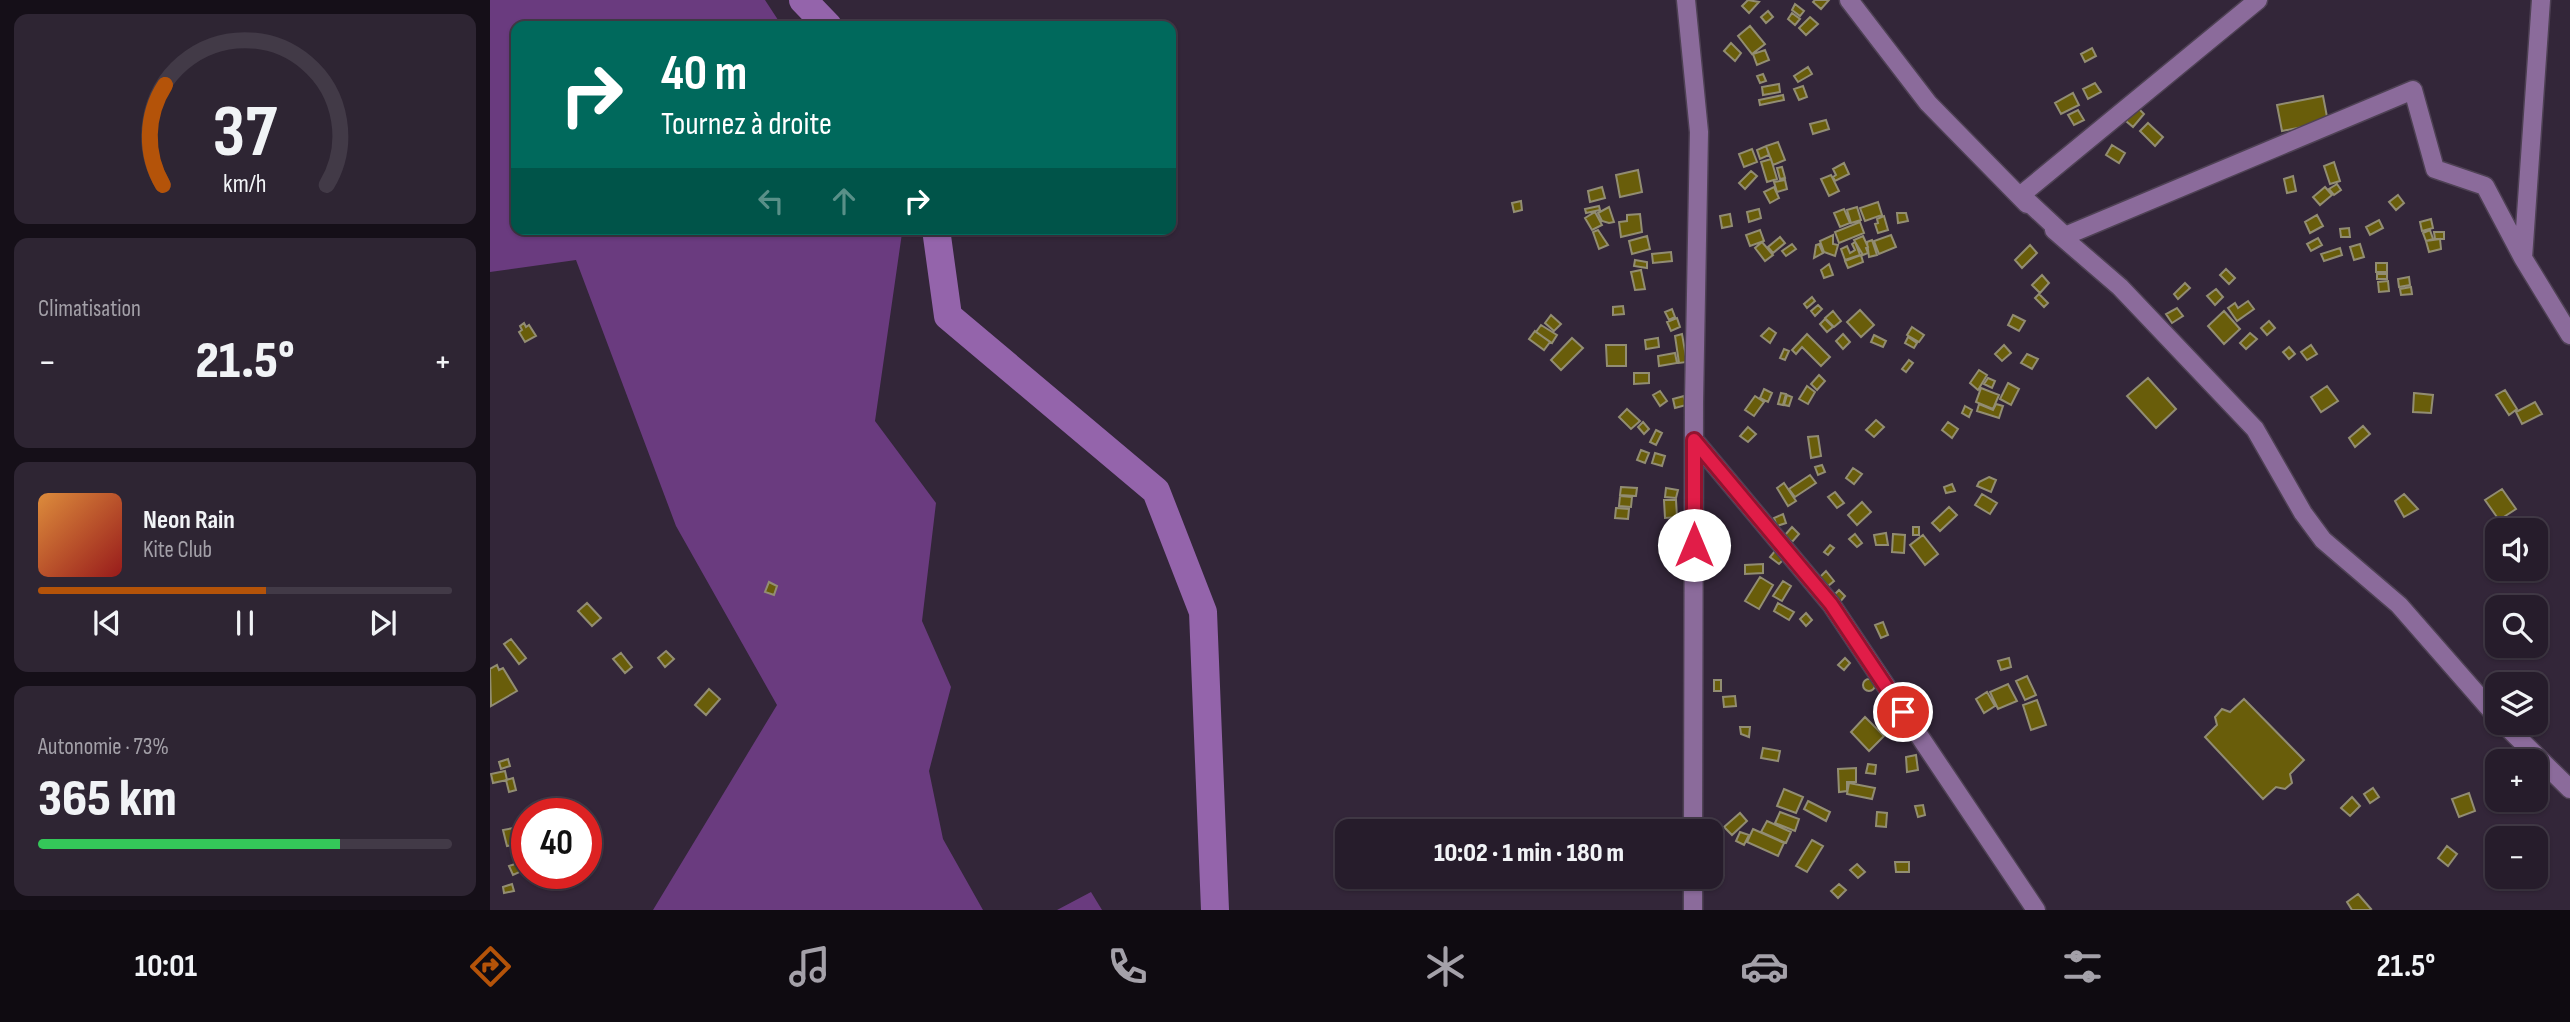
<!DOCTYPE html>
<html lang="fr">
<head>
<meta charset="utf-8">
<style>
  :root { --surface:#261c2b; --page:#2e2533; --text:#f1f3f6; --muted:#a4a1a9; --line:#423a47; --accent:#b45309 }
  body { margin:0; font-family:"Sofia Sans Condensed",sans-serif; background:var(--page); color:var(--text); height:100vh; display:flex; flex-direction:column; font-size:26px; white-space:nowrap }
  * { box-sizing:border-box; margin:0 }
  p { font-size:23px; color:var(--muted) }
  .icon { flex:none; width:38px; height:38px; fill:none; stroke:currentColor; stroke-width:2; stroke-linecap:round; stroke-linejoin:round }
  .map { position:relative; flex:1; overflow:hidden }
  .sheet { display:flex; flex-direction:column; gap:14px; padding:14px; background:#150f18; width:490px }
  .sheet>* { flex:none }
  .hud { position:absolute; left:21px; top:21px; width:665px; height:214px; border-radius:14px; box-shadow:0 2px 5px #0004,0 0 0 2px var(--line); background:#00695c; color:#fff; overflow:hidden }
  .tools { position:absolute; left:1995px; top:518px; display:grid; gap:14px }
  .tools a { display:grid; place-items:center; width:63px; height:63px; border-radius:14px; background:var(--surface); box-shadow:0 2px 5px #0004,0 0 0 2px var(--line); font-size:35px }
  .speed { position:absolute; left:21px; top:798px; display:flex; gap:14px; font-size:35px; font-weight:700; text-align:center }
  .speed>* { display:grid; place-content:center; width:91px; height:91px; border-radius:50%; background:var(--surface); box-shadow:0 2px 5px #0004,0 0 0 2px var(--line); line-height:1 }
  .speed .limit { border:10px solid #d22; background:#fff; color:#111 }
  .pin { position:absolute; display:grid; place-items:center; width:60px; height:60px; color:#fff; margin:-30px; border:4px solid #fff; border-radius:50%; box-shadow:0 2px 7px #0007 }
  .me { position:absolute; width:77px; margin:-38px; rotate:0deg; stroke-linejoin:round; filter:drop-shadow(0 0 5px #0008) }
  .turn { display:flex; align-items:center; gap:24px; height:147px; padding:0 35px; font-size:32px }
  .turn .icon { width:91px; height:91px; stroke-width:2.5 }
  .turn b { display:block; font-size:49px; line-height:60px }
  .lanes { display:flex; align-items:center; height:66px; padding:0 35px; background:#0003; justify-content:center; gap:35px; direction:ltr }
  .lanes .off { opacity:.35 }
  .big { font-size:52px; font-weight:800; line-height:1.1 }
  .sheet .widget { flex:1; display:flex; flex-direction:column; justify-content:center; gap:10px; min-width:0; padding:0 24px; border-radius:14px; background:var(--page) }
  .sheet .dial { align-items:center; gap:0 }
  .dial svg { height:182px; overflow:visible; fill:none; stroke:var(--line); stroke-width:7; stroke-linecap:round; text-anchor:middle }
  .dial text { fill:var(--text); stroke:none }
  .song { display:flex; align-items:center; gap:21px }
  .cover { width:84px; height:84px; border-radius:10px; background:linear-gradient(135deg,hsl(30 70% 55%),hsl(0 70% 35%)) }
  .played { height:7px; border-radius:4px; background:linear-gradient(90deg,var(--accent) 55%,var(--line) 55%) }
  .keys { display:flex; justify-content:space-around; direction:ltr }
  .heat { display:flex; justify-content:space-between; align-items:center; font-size:38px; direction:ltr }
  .charge { height:10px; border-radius:5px; background:linear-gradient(90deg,#34c759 73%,var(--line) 0) }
  .trip { position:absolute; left:845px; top:819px; width:388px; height:70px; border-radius:14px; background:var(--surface); box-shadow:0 2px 5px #0004,0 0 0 2px var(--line); font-weight:800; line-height:70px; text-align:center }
  .dock { display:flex; height:112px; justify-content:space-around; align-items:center; background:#0f0b11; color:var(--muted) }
  .dock .icon { width:49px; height:49px }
  .dock .active { color:var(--accent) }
  .dock b { font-size:32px; color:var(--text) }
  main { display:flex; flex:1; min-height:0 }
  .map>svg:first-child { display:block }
  .forest { fill:#6a3b7f }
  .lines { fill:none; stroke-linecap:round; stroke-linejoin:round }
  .river { stroke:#9464ab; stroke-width:28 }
  .building { fill:#695d0a; stroke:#928d73; stroke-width:2 }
  .minor-casing { stroke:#4e4154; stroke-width:21 }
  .minor { stroke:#8b6b9b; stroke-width:18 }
  .route-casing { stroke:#92132f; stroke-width:18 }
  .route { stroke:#e11d48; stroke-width:12 }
</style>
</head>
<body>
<main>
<section class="sheet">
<div class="widget dial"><svg viewBox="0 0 100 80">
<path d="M14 69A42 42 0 1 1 86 69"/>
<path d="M14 69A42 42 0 0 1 15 25" stroke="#b45309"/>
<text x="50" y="56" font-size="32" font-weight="700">37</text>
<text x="50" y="72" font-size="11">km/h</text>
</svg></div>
<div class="widget"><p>Climatisation</p>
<div class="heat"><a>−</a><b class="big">21.5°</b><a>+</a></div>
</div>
<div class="widget">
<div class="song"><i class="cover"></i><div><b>Neon Rain</b><p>Kite Club</p></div></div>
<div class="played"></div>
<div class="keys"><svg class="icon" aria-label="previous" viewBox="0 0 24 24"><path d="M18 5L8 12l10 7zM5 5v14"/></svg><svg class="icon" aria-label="pause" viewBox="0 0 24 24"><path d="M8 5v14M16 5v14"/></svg><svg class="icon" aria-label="next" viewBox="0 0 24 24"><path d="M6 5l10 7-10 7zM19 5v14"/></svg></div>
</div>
<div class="widget"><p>Autonomie · 73%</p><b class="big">365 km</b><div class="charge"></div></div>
</section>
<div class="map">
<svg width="2080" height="910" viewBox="0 0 2080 910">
  <rect width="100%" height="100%" fill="#332639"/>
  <path class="forest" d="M0,0H275L292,26H26V229H410L412,233L385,421L446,503L432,621L461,687L439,771L453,839L493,910H163L287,705L186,526L86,260L0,272Z
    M601,892L612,910H567Z"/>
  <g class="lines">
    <path class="river" d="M313,0L338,26
      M446,229L458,316L666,491L713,612L725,910"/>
  </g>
  <path class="building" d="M1258,0L1269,2L1259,13L1252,6Z
    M1325,0H1339L1331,9L1323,2Z
    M1305,4L1314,11L1310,16L1302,10Z
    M1278,11L1283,17L1276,23L1271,17Z
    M1302,13L1310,19L1305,25L1298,19Z
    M1320,17L1328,24L1316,35L1309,28Z
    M1260,26L1275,44L1262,54L1248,36Z
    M1241,43L1251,53L1245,61L1234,51Z
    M1602,48L1606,56L1595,62L1591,54Z
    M1275,50L1279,60L1267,65L1263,54Z
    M1318,67L1322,74L1308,82L1304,76Z
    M1273,74L1276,81L1270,83L1267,76Z
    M1605,83L1611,92L1598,99L1593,89Z
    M1289,84L1290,92L1273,95L1272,87Z
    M1313,86L1317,97L1309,100L1304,89Z
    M1583,93L1589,105L1571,114L1565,103Z
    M1293,95L1294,100L1270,105L1269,100Z
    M1833,96L1838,122L1792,131L1787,105Z
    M1647,107L1654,114L1643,127L1636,121Z
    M1588,110L1594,120L1584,125L1578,115Z
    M1336,120L1339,129L1323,134L1320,124Z
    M1658,123L1673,137L1665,146L1650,131Z
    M1288,142L1295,160L1283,165L1276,146Z
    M1622,145L1635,153L1629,163L1616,155Z
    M1276,146L1279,155L1270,159L1267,150Z
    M1262,149L1267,162L1254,167L1249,154Z
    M1281,159L1287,179L1277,182L1271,162Z
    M1844,162L1850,181L1840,184L1834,166Z
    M1354,163L1359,174L1345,181L1343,177L1346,175L1343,169Z
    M1292,167L1295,178L1290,179L1287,168Z
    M1148,170L1152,192L1130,197L1126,175Z
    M1261,171L1267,176L1255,189L1249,183Z
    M1341,175L1349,191L1339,196L1331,179Z
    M1803,176L1806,191L1797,193L1794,179Z
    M1295,180L1297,189L1287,192L1284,182Z
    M1847,184L1851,190L1844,195L1839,189Z
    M1112,187L1115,198L1100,202L1098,191Z
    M1284,187L1289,198L1280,203L1274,192Z
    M1835,187L1842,195L1830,205L1823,197Z
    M1908,195L1914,203L1906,210L1899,202Z
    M1031,201L1032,210L1024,212L1022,203Z
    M1388,202L1392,215L1375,221L1370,208Z
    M1109,206L1110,210L1096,213L1095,209Z
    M1119,207L1124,222L1119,223L1112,221L1108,213Z
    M1367,207L1371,220L1361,223L1357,210Z
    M1269,209L1271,218L1259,222L1257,212Z
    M1354,209L1360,223L1350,227L1344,213Z
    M1105,212L1112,225L1102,230L1095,218Z
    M1407,213H1416L1418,221L1408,223Z
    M1150,214L1152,232L1131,237L1129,222L1137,221V215Z
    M1240,214L1242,226L1232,228L1230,216Z
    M1827,215L1833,226L1820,233L1815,222Z
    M1394,216L1398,230L1388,233L1385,224L1388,223L1387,219Z
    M1941,219L1943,228L1932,231L1930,222Z
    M1889,220L1893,228L1880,235L1876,227Z
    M1370,222L1374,233L1349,243L1345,232Z
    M1859,228L1860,237H1851L1850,229Z
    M1108,230L1118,245L1109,249L1103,232Z
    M1270,230L1274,241L1260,246L1256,235Z
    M1940,230L1943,239L1936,241L1933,233Z
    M1944,232H1954V239H1945Z
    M1343,235V244L1348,245L1345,256L1334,252L1330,241Z
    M1401,235L1406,247L1389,254L1384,241Z
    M1157,236L1160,249L1142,254L1139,241Z
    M1373,236L1378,247L1376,248L1378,253L1373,255L1364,240Z
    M1290,237L1295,243L1283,253L1278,247Z
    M1828,238L1832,245L1821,251L1817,244Z
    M1950,239L1951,249L1939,252L1936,241Z
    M1382,240L1387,255L1379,257L1377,242Z
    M1272,242L1283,255L1275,261L1265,248Z
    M1365,242L1370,255L1355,260L1351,249L1357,246L1360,253L1365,250L1362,244Z
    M1302,244L1306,249L1296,256L1292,251Z
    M1329,244L1333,253L1324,258L1326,245Z
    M1870,244L1874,257L1864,260L1860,247Z
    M1540,245L1547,253L1532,268L1525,260Z
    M1850,248L1852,255L1834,261L1831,254Z
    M1181,252L1182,261L1163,263L1162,254Z
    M1371,255L1373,262L1358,268L1355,261Z
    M1145,260L1157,262V268L1144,266Z
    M1886,263H1897V272H1886Z
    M1339,264L1343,275L1334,278L1331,270Z
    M1736,269L1745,278L1739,284L1730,275Z
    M1151,270L1155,289L1145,290L1141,272Z
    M1887,274H1897V279H1887Z
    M1552,275L1559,283L1550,293L1542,285Z
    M1919,277L1920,285L1909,287L1908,279Z
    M1898,281L1899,291L1889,292L1888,282Z
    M1695,283L1700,288L1688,299L1684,294Z
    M1921,287L1922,294L1911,295L1910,289Z
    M1726,289L1733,297L1725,305L1717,296Z
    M1549,294L1558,303L1554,307L1545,298Z
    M1322,297L1325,301L1317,308L1314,304Z
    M1758,301L1764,309L1747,321L1738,308L1745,303L1748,308Z
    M1328,305L1332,309L1325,316L1321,311Z
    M1133,306L1134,314L1123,315V307Z
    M1687,308L1693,316L1682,323L1676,314Z
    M1182,309L1185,317L1179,320L1175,312Z
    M1370,310L1384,325L1371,337L1357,322Z
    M1343,311L1351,321L1344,327L1335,318Z
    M1734,311L1750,329L1734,344L1718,326Z
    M1061,315L1071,324L1064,331L1055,323Z
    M1523,315L1535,321L1529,331L1518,325Z
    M1187,318L1190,327L1181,331L1177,322Z
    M1335,319L1343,327L1337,332L1330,324Z
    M1779,321L1785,328L1777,335L1771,328Z
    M34,323L36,327L39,325L46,336L35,342L29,332L32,330L30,326Z
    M1051,325L1067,335L1062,343L1046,332Z
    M1422,327L1434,335L1429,342L1417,335Z
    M1279,328L1286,333L1280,343L1271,336Z
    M1045,331L1060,342L1054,350L1039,339Z
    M1760,333L1767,339L1756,349L1750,343Z
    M1192,334L1197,362L1189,363L1185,336Z
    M1317,334L1340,357L1331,366L1312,347L1306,354L1302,350Z
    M1353,334L1360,342L1353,349L1346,341Z
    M1384,335L1396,341L1393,347L1381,342Z
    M1418,337L1427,343L1424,348L1415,343Z
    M1082,338L1093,348L1071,370L1061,360Z
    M1168,338L1169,347L1156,349L1155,340Z
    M1116,345H1136V366H1117Z
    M1514,345L1521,353L1512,361L1505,354Z
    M1821,345L1827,354L1817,360L1811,352Z
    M1799,347L1805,354L1799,359L1793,352Z
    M1294,349L1299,351L1295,360L1290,358Z
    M1185,353L1187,363L1169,366L1168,356Z
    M1537,354L1548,359L1542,369L1531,363Z
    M1419,360L1423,363L1416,372L1412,369Z
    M1489,370L1497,375L1488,390L1480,383Z
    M1144,373H1159V383L1144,384Z
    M1329,375L1335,381L1327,390L1321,384Z
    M1498,378L1505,381L1502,388L1494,384Z
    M1658,378L1686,409L1666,428L1637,396Z
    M1518,383L1529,389L1521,405L1510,399Z
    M1317,386L1325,392L1318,404L1309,399Z
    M1837,386L1848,401L1831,412L1821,397Z
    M1491,388L1509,395L1503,409L1486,402Z
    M1274,389L1282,393L1278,402L1270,398Z
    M2015,390L2027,409L2019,415L2006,395Z
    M1170,391L1177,401L1170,406L1163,395Z
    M1291,393L1296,394L1293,405L1288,404Z
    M1924,393L1943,395L1941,413L1923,412Z
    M1297,395L1302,397L1299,406L1294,405Z
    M1194,396L1196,405L1185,408L1183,399Z
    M1265,396L1274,402L1264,416L1255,410Z
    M2045,402L2052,414L2032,424L2026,412Z
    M1489,404L1503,410L1506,404L1513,406L1509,418L1487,411Z
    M1475,406L1482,410L1479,417L1472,413Z
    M1137,409L1150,421L1141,429L1129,417Z
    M1386,420L1394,427L1384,437L1376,430Z
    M1153,422L1159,429L1154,434L1148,427Z
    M1458,422L1468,429L1462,438L1452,430Z
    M1873,426L1880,434L1865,447L1859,438Z
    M1258,427L1266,434L1258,442L1250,436Z
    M1166,430L1172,433L1166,445L1160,442Z
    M1328,436L1331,456L1321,458L1318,437Z
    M1151,450L1159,453L1155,463L1147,460Z
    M1165,453L1175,456L1172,466L1162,463Z
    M1332,465L1335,472L1328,475L1325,467Z
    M1363,468L1372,474L1364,484L1356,478Z
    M1320,475L1326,483L1305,497L1299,489Z
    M1499,477L1506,480L1501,492L1487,486L1489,482Z
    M1294,483L1306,501L1298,506L1287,488Z
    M1462,484L1465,491L1456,493L1454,487Z
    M1131,487L1147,488L1146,496L1130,495Z
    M1176,488L1188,490L1186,498L1175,497Z
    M2012,489L2026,509L2009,520L1995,500Z
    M1345,492L1354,503L1347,508L1338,497Z
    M1492,494L1507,503L1500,514L1485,505Z
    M1914,494L1928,509L1914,517L1905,501Z
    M1130,496L1142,497L1141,507L1129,506Z
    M1174,500H1186L1187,517L1175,518Z
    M1372,502L1381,512L1367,525L1358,515Z
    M1459,507L1467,515L1450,531L1442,523Z
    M1126,508L1139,509L1138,519L1125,518Z
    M1293,514L1296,523L1287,526L1284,518Z
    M1302,527L1309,534L1302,542L1295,535Z
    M1423,527H1429V535H1423Z
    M1396,533L1398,545H1386L1384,535Z
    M1365,534L1372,543L1367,547L1359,539Z
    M1403,534L1415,535L1414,553L1402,552Z
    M1433,535L1448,554L1435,565L1420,545Z
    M1340,545L1344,548L1338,555L1334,552Z
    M1285,551L1294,559L1289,564L1280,557Z
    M1273,564V573L1255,574V565Z
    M1336,571L1344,581L1338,586L1330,577Z
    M1270,577L1283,585L1269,609L1255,601Z
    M1293,581L1301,586L1292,601L1283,596Z
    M279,582L287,586L284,595L275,592Z
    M1349,590L1355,596L1350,602L1344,595Z
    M97,603L111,618L102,626L88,611Z
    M1288,603L1304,612L1299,620L1284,611Z
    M1316,613L1322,620L1316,626L1310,619Z
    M1393,622L1398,635L1391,638L1385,625Z
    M21,639L36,658L29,664L14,644Z
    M176,651L184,659L175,667L168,658Z
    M131,653L142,667L135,673L123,659Z
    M1355,658L1360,663L1354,670L1348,665Z
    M1519,658L1521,667L1511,670L1508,661Z
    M7,665L9,670L13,668L27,691L1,706L0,669Z
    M1537,676L1546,695L1535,700L1526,681Z
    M1373 685a6 6 0 1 1 12 0a6 6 0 1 1-12 0Z
    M1224,680H1231V691H1224Z
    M1518,684L1527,701L1508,709L1500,692Z
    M219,689L230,699L216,715L205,705Z
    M1497,692L1505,706L1494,713L1486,699Z
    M1245,696L1246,706L1234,707L1233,697Z
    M1754,699L1814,760L1800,774L1802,783L1795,789L1786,787L1773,799L1715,737L1727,725L1725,717L1732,709L1740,712Z
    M1547,700L1556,725L1541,730L1533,705Z
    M1375,717L1394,736L1379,751L1361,732Z
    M1250,727H1260L1259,737L1251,734Z
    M1273,748L1290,751L1288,761L1271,758Z
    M1426,755L1428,770L1417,772L1416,757Z
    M18,759L20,766L11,769L9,762Z
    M1378,764L1386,765L1385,774L1376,773Z
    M1366,768V782H1357V791L1349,792L1348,769Z
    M15,771L17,780L3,783L1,774Z
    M23,778L26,790L19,792L16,780Z
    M1359,783L1385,788L1382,799L1357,794Z
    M1883,788L1889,797L1880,803L1874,794Z
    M1294,789L1313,797L1306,813L1287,806Z
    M1979,793L1985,811L1969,817L1962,799Z
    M1862,797L1870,806L1860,816L1851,808Z
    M1318,801L1340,812L1336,821L1314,809Z
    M1433,805L1435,815L1428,817L1425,806Z
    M1290,812L1309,819L1305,831L1285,823Z
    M1387,812L1397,813L1396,827L1386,826Z
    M1250,813L1257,821L1242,835L1234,827Z
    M1277,821L1301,832L1296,843L1271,832Z
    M24,828L28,844L17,846L13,830Z
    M1263,829L1294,843L1288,856L1257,842Z
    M2023,830L2031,838L2016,837Z
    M1250,832L1259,835L1254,845L1246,841Z
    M1322,840L1333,846L1317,872L1306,866Z
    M1957,846L1967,854L1958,866L1948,858Z
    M31,862L34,870L23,875L19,866Z
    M1405,862H1419V872H1406Z
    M1234,863V875L1222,876V864Z
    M1367,864L1375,872L1368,878L1360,870Z
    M2006,867L2007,877H2012L2009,881L2000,875Z
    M22,884L24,891L14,893L13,887Z
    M1349,884L1356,890L1348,898L1341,891Z
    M1868,894L1881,909L1879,910H1862L1857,902Z"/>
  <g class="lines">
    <g class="minor-casing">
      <path id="minor" d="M1196,0L1209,132L1204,402L1203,831
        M1359,0L1438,103L1537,204
        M1768,0L1531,195L1575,236L1923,90L1945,169L1995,186L2033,258L2051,0
        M1564,230L1630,287L1765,429L1813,513L1833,540L1909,605L2007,717
        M2033,258L2080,335
        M1204,440L1341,604L1546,910
        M2013,723L2080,789
        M1203,910V877"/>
    </g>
    <use href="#minor" class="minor"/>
  </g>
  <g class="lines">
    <g class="route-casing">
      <path id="route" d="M1204,545V440L1341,604L1413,712"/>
    </g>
    <use href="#route" class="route"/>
  </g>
</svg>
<div class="tools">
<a><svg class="icon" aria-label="sound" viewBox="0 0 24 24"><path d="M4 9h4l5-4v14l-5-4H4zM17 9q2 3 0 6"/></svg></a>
<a><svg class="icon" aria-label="search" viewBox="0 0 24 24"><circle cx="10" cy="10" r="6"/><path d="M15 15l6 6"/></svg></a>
<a><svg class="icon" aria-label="layers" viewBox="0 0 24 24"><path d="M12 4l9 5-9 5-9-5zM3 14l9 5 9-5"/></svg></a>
<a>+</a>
<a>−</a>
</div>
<div class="speed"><div class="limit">40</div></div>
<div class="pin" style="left:1413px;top:712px;background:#d93025"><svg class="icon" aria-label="arrive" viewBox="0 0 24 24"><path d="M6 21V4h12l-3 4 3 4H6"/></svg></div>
<svg class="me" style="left:1204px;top:545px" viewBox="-20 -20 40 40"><circle r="19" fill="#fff"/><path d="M0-13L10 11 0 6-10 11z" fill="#e11d48"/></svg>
<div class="trip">10:02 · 1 min · 180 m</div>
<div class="hud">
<div class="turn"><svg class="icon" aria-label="right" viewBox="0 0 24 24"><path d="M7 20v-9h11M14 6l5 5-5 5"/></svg><div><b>40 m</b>Tournez à droite</div></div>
<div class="lanes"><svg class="icon off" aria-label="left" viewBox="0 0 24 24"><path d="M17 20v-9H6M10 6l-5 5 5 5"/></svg><svg class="icon off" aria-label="ahead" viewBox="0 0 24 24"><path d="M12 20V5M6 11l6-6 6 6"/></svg><svg class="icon" aria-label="right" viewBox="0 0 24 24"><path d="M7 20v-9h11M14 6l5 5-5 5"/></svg></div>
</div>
</div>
</main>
<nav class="dock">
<b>10:01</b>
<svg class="icon active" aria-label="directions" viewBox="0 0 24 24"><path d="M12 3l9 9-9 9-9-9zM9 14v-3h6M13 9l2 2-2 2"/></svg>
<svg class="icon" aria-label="music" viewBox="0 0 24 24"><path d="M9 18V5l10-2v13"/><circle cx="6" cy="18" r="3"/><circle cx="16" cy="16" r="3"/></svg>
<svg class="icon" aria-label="phone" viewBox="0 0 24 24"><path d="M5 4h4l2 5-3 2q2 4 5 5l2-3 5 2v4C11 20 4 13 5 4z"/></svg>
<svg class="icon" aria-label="climate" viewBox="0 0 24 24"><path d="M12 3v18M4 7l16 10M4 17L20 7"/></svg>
<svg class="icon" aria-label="car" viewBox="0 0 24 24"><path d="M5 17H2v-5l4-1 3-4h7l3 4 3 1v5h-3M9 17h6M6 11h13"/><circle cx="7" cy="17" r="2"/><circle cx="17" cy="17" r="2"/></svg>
<svg class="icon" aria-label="filters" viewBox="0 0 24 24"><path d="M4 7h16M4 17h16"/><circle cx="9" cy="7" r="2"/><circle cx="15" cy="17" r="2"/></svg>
<b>21.5°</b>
</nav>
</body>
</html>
